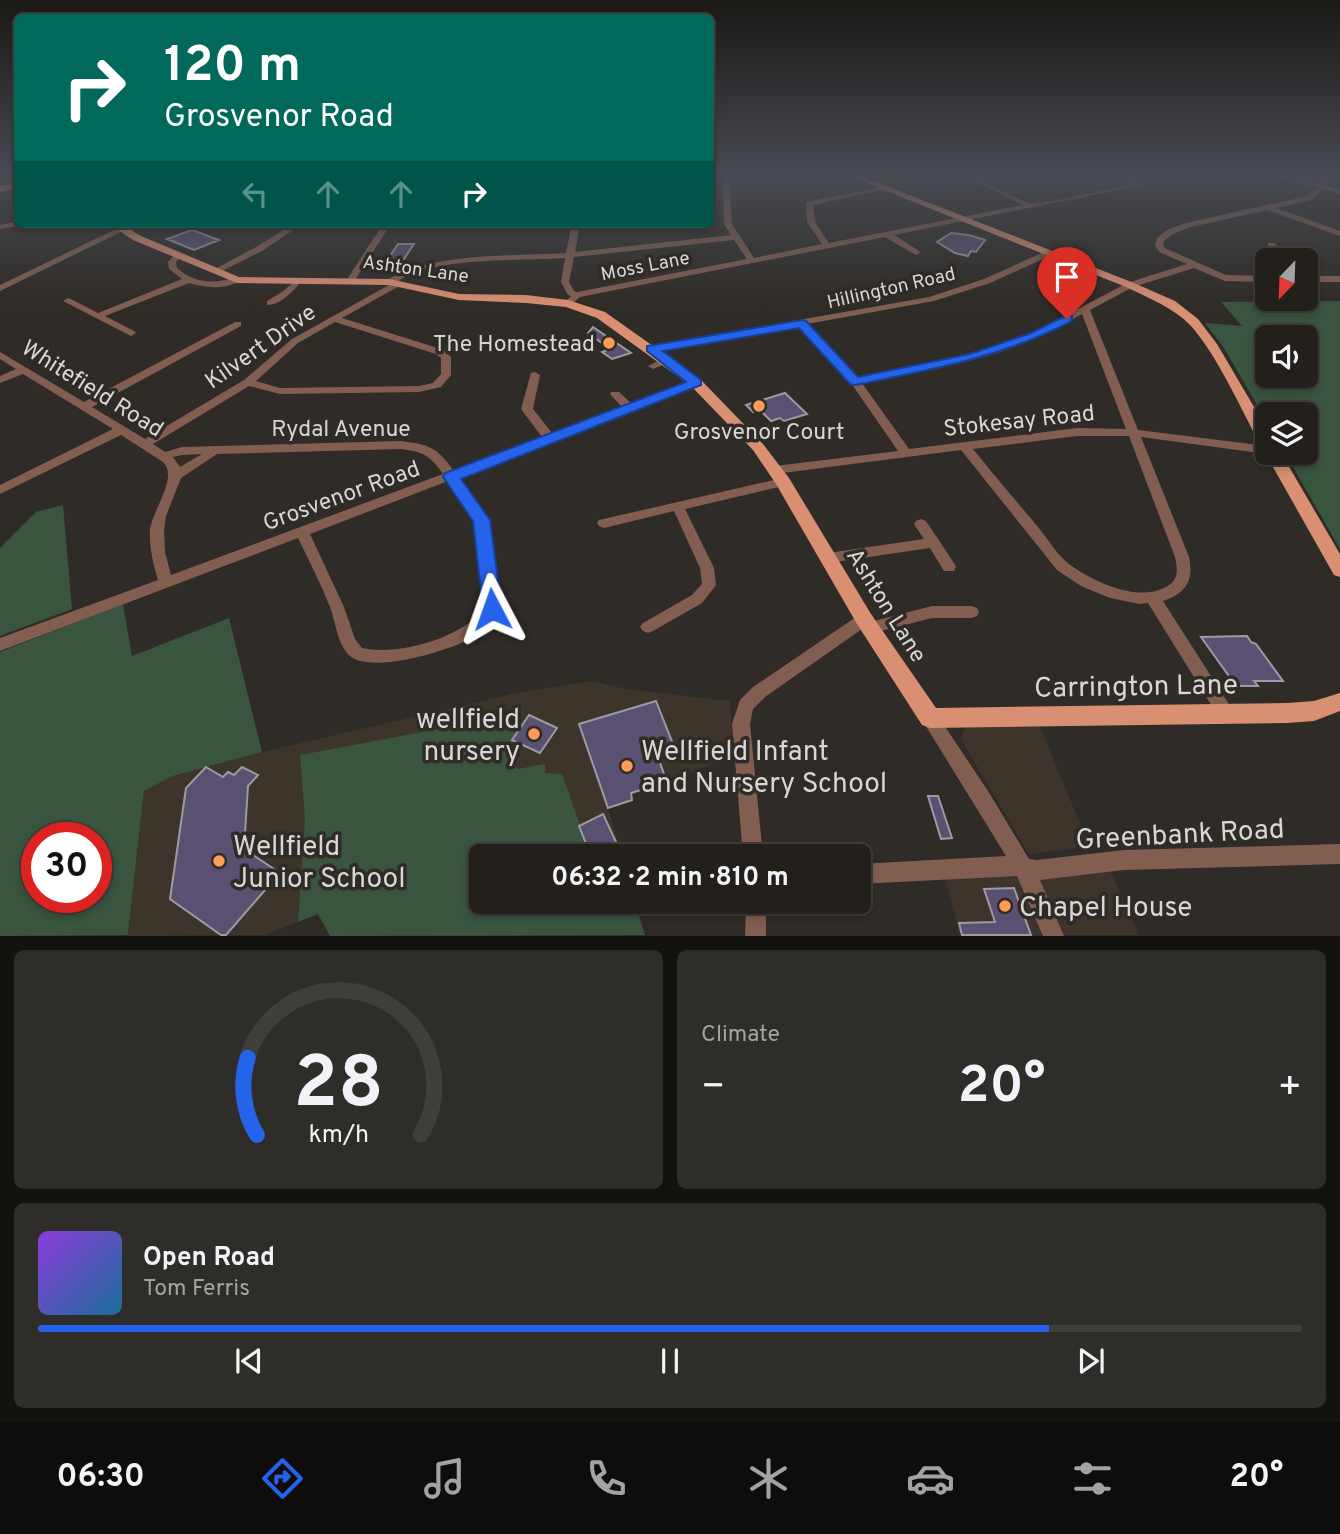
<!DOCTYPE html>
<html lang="en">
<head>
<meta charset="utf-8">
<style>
  :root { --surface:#23201c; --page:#2f2d29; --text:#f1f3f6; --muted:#a3a3a3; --line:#403e3b; --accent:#2563eb }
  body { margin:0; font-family:Overpass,sans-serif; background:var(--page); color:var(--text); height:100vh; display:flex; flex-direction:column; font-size:26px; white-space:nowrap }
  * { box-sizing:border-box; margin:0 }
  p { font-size:23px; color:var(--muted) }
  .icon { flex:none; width:38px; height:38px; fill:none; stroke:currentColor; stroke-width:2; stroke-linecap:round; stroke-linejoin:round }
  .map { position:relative; height:936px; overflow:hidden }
  .side { display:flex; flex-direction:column; gap:14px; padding:14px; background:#13120f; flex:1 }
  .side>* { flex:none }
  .guide { position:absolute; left:14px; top:14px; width:700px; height:214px; border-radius:10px; box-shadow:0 4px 10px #0003,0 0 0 2px var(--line); background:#00695c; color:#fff; overflow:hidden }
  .needle { width:46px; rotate:203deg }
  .fabs { position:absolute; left:1255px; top:248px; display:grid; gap:14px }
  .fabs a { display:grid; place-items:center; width:63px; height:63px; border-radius:10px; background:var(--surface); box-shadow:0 4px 10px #0003,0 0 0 2px var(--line); font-size:35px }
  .speed { position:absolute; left:21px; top:822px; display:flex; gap:14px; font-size:35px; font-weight:700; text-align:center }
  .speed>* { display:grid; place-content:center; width:91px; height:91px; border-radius:50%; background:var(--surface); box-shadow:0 4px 10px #0003,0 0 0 2px var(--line); line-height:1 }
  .speed .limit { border:10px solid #d22; background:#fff; color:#111 }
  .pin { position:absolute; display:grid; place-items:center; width:60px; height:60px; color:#fff; margin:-72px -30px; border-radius:50% 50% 50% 0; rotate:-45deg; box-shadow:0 0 7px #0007 }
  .pin .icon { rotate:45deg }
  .me { position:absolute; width:77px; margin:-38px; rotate:356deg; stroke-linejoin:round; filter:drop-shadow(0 0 5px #0008) }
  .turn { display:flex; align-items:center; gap:24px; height:147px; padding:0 35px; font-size:32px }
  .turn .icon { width:91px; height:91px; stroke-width:2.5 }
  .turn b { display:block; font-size:49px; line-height:60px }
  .lanes { display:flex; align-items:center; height:66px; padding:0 35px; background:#0003; justify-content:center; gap:35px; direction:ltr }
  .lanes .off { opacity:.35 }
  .big { font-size:52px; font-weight:700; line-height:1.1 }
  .side .tile { flex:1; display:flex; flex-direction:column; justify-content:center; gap:10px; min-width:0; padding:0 24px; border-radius:10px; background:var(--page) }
  .side .dial { align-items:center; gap:0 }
  .dial svg { height:182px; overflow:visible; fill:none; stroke:var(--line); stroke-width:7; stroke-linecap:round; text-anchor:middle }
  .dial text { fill:var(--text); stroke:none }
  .song { display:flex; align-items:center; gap:21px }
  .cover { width:84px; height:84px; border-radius:10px; background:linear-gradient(135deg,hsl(270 70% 55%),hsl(200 70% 35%)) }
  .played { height:7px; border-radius:4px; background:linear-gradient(90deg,var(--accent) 80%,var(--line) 80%) }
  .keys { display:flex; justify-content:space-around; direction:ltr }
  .heat { display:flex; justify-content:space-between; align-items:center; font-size:38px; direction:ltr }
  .side .tiles { flex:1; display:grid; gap:14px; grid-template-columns:1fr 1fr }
  .tile:last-child { grid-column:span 2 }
  .trip { position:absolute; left:469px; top:844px; width:402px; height:70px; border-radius:10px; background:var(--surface); box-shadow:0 4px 10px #0003,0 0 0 2px var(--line); font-weight:700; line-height:70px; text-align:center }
  .dock { display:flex; height:112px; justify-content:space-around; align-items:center; background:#0e0d0b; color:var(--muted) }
  .dock .icon { width:49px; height:49px }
  .dock .active { color:var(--accent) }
  .dock b { font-size:32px; color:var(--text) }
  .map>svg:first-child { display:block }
  .built { fill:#3d342b }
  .green { fill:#39543f; fill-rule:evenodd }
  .building { fill:#5a5072; stroke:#9d9ba2; stroke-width:2 }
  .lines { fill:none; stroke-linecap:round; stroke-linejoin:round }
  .minor { fill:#825e50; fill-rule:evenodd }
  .major { fill:#d88f72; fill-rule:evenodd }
  .highway { fill:#fba27e; fill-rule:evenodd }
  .route { fill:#2563eb; stroke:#184099; stroke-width:2 }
  .poi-dot { fill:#fe9c57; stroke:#2f2b26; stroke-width:2.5 }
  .labels { text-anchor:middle; stroke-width:7; stroke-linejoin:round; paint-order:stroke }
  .far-street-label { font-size:19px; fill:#d9d6d3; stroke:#2f2b26 }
  .poi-label { font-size:23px; fill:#d9d6d3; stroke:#2f2b26; text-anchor:end }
  .street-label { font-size:23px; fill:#d9d6d3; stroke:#2f2b26 }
  .near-street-label { font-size:28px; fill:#d9d6d3; stroke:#2f2b26 }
  .near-poi-label { font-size:28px; fill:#d9d6d3; stroke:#2f2b26; text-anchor:start }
</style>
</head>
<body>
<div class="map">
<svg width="1340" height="936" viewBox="0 0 1340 936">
  <rect width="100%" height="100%" fill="#2f2b26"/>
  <path class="built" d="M592,681L627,689L730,701L733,756L667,782L631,793L632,800L608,808L622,856H481V901H635L645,935H330L318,914L265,935L128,936L144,791L173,776L262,752L516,693Z
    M1035,715L1090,847L1029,854L963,743L961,737L965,728Z
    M1111,871L1139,935H960L944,875Z"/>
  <path class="green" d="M1340,301V549L1285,453H1306V415H1267V422L1224,348L1205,323L1242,326L1221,302ZM1267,338H1306V376H1267Z
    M63,505L72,609L0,636V548L36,512Z
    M123,604L132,656L229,618L262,752L173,776L144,791L128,935L0,936V652ZM37,838H96V898H37Z
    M518,714L522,725L507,751L517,769L545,764V773L562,774L591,856H481V901H634L645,935L330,936L318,914L298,922L305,818L300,755Z"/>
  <path class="building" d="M192,230L219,240L194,250L167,239Z
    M951,233L969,235L985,240L976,252L971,251L968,256L955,253L937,242Z
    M398,244H414L400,265H384Z
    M593,327L631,353L612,359L602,352L610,349L588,333Z
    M785,393L807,414L784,421L780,418L771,421L760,410L753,412L746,405Z
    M1247,636L1251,642L1256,644L1283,681H1254L1258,686H1236L1201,637Z
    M656,701L673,744L655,749L667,782L631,793L632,800L608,808L579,724Z
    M529,715L557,728L540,753L512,740Z
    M206,767L223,777L228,772L234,775L242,767L258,775L248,786L244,849L280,873L226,935H221L170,899L186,788Z
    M928,796H938L952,838L941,839Z
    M603,814L617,844L591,856L579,826Z
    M1014,888L1031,935H962L959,923L995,922L984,889Z"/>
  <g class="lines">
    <path class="minor" d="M723,176H729L732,224L754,258L822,244L807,222L806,202L886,186L890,188L888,189L813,205L815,222L829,243L1023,205L992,189L957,176C984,176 1004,195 1029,203C1039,206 1116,187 1132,184L1116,176C1126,176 1134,182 1143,182C1158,181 1173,176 1188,176L894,235L919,251L920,253L916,255L885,237L585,296L580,297L568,307L563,304L571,296L568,295L561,282L565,258C511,262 448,255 399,280L402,283L401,285L342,318L444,350L451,357V375L441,387L419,392L280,394L249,386L153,444L165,452L182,447L401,441C429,445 436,446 453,470L542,437L521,409L531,373L535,372L540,375L533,409L552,433L622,407L610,394L611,392H619L631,403L692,381H700L701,383L700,385L458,477L489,520L499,609C494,619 488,628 479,634C457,649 373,675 350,656C337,644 336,623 330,607C321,584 309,561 298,538L0,651V638L158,580C153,563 149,547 150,530C152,510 179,478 163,462L121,435L0,494V485L113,429L23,374L0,383V376L16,369L0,359V352L84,402L235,322H241V326L92,407L145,439L244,380L292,339L389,285L385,282L386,280C441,251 506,257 566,253L571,228L480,226L476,224H580L575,252L731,235L724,224ZM734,240L747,259L577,292L574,291L569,282L574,257ZM335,322L436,354L441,358V374L433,383L419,386L280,388L256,381L298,343ZM401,449C423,452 430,455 443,474L171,575L165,552L164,530L166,516L181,478L217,454ZM202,454L180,467L173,457L182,455ZM448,481L475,521L484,608C463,638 398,656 362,648L355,639L344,607L310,534Z
      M1271,176H1282L1320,184L1322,176H1328L1327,186L1340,189V193L1323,189L1312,200L1276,208L1340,231V236L1267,210L1191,227L1173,234L1164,241L1163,246L1167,249L1226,275L1267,276V282L1225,281L1194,268L1133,287L1090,310L1138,430L1267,446V453H1269L1267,454L1141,437L1189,557C1194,581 1186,593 1163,601L1232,709L1234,714L1232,719L1226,721L1220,719L1148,603L1140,604L1110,598L1081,586L1057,570L961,450L775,474L771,473L769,470L775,466L898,451L851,383L798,326L652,352L647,349L652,346L929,297L984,279L1046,251H1052V255L990,283L934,301L807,324L857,377L939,362L1002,344L1033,333L1127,283L1187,264L1161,253L1155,246L1157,238L1167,230L1186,223L1307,196L1317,188ZM1082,314L1126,429L1077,428L909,449L862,383C921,372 983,362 1039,337C1054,331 1068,322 1082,314ZM1077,436H1129L1175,557C1178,571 1179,581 1164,588C1136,602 1092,581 1069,564C1057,555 1048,539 1038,527C1016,501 994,475 973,449Z
      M18,221V224L21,225L0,229V225Z
      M293,224H302L262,251L218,273L211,271L256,247Z
      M383,224H391L353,283H347L346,281Z
      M118,228L125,230L0,291V285Z
      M1268,243H1274L1298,261H1288L1268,247Z
      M176,253L183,255L176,262L177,268C195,284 215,284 237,277L241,280C226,290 206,288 189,283L105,316L134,331L136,333L131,336L63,301L68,298L71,299L98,313L182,279L169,269L168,262Z
      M1306,276H1340V282H1306Z
      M298,278L302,281C293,291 281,305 267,305V301L282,292Z
      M666,357L671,360L670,362L653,369L648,366Z
      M783,478L789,482L787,485L685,509L714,568L716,585L702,603L653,631L648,633L643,631L640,627L643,623L692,595L702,584L700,568L674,511L604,528L599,526L597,523L599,520Z
      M921,519L926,521L954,563L956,567L954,571H944L930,548L828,563L823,562L821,558L823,554L828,553L924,539L914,524L916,521Z
      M932,606H972L977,608L979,612L977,616L972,618H932L869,634L864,632L862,629L765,697L753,709L750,724L763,856H743L732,724L740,700L753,687L859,615L864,613L869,615L872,619L870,622Z
      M930,710L936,713L988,791L1029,859L1037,860L1124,850L1340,844V864L1124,870L1040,880L1064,936H1043L1017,876L859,884V864L1006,856L924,723L922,718L924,713Z
      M746,901H766V936H745Z"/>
    <path class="major" d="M849,176H861L1134,283L1175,301L1198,319L1217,344L1267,429V447L1259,442C1240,407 1217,355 1191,326C1173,307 1148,298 1126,287Z
      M109,224H121L141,236L239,277L389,279L459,294L526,295L568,300L605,312L701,380L763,444L789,478L871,614L936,708L1288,703L1314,701L1340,693V711L1314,721L1288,723L930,728L922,725L857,624L776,484L753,450L691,386L597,318L566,307L526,303L459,300L389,285L237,283L133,240Z
      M1267,450V453H1281L1340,554V577L1334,575L1265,453Z"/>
    <path class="highway" d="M18,183V189L0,192V186Z"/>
  </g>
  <linearGradient id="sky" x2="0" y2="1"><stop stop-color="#1a1815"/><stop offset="0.57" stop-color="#474a52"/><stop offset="1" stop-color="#474a52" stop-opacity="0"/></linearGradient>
  <rect width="1340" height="307" fill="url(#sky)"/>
  <path class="route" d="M1067,315L1072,316V321C1003,357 930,370 855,385L850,384L799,328L663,351L701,380V385L461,479L490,520L502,609L499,614L492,617L485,614L483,609L473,521L443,477L445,473L686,382L647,351V346L802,320L806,321L858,377L970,354L1031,333Z"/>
  <g class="poi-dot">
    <circle cx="609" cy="343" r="7"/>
    <circle cx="759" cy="406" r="7"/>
    <circle cx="534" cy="734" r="7"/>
    <circle cx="627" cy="766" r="7"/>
    <circle cx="219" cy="861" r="7"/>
    <circle cx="1005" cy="906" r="7"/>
  </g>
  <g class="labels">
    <g class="far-street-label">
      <text transform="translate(645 265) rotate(-11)" y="7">Moss Lane</text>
      <text transform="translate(416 268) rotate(8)" y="7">Ashton Lane</text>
      <text transform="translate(891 287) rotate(-13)" y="7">Hillington Road</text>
    </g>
    <g class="poi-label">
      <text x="595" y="351">The Homestead</text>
      <text x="759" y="439" text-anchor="middle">Grosvenor Court</text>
    </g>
    <g class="street-label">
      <text transform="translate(260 346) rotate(-35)" y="8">Kilvert Drive</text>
      <text transform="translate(93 388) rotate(32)" y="8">Whitefield Road</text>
      <text transform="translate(1019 420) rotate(-6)" y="8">Stokesay Road</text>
      <text x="341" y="436">Rydal Avenue</text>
      <text transform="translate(341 495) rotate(-20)" y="8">Grosvenor Road</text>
      <text transform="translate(887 605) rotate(58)" y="8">Ashton Lane</text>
    </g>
    <g class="near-street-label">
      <text transform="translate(1136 685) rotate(-1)" y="10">Carrington Lane</text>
      <text transform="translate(1180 833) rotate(-3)" y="10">Greenbank Road</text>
    </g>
    <g class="near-poi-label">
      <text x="520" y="728" text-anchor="end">wellfield<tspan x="520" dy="32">nursery</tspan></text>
      <text x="641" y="760">Wellfield Infant<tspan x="641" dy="32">and Nursery School</tspan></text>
      <text x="233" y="855">Wellfield<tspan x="233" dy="32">Junior School</tspan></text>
      <text x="1019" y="916">Chapel House</text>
    </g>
  </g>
</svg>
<div class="fabs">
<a><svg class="needle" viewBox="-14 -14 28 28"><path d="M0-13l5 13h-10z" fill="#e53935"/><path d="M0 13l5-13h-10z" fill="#a3a3a3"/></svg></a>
<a><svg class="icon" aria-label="sound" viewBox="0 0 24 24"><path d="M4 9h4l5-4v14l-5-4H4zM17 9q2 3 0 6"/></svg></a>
<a><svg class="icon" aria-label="layers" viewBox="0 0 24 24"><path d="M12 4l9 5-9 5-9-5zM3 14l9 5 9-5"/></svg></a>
</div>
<div class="speed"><div class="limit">30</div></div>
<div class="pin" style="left:1067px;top:319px;background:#d93025"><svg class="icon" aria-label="arrive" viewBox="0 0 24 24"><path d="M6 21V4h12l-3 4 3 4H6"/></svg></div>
<svg class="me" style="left:492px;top:609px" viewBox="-20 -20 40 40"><path d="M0-17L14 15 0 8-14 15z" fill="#2563eb" stroke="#fff" stroke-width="4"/></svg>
<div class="trip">06:32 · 2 min · 810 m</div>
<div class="guide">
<div class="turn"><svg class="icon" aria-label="right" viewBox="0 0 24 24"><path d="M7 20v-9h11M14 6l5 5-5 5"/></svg><div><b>120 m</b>Grosvenor Road</div></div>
<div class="lanes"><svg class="icon off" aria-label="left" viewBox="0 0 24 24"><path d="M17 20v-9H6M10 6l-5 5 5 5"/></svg><svg class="icon off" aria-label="ahead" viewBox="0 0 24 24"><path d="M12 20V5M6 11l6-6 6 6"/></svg><svg class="icon off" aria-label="ahead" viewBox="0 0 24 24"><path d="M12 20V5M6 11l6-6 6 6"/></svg><svg class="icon" aria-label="right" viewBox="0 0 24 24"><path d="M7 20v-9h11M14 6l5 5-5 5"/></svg></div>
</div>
</div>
<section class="side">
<div class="tiles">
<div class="tile dial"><svg viewBox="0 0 100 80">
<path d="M14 69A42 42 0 1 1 86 69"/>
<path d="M14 69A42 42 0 0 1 10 35" stroke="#2563eb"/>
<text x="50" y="56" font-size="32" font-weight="700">28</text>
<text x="50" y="72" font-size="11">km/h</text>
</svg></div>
<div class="tile"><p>Climate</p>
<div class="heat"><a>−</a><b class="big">20°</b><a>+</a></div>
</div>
<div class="tile">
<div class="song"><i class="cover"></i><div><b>Open Road</b><p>Tom Ferris</p></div></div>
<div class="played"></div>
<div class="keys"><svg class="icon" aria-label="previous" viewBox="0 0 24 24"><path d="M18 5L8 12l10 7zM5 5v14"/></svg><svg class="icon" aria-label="pause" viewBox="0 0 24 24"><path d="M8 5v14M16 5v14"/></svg><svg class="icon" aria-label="next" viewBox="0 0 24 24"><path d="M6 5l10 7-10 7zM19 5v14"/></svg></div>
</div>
</div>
</section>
<nav class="dock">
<b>06:30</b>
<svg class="icon active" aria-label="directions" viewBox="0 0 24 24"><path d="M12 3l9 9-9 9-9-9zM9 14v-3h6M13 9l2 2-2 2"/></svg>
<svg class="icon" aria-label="music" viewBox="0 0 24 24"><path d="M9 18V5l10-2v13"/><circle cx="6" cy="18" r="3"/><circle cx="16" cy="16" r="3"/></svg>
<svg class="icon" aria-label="phone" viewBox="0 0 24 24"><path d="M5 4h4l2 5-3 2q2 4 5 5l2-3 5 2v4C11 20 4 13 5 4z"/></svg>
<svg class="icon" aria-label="climate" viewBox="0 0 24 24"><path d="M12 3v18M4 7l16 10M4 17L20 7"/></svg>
<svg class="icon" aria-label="car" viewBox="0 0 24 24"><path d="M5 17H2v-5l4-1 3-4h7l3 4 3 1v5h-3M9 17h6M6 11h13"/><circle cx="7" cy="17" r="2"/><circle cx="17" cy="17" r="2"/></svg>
<svg class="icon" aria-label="filters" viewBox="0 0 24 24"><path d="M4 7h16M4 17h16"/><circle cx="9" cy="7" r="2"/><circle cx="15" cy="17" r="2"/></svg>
<b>20°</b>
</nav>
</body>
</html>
